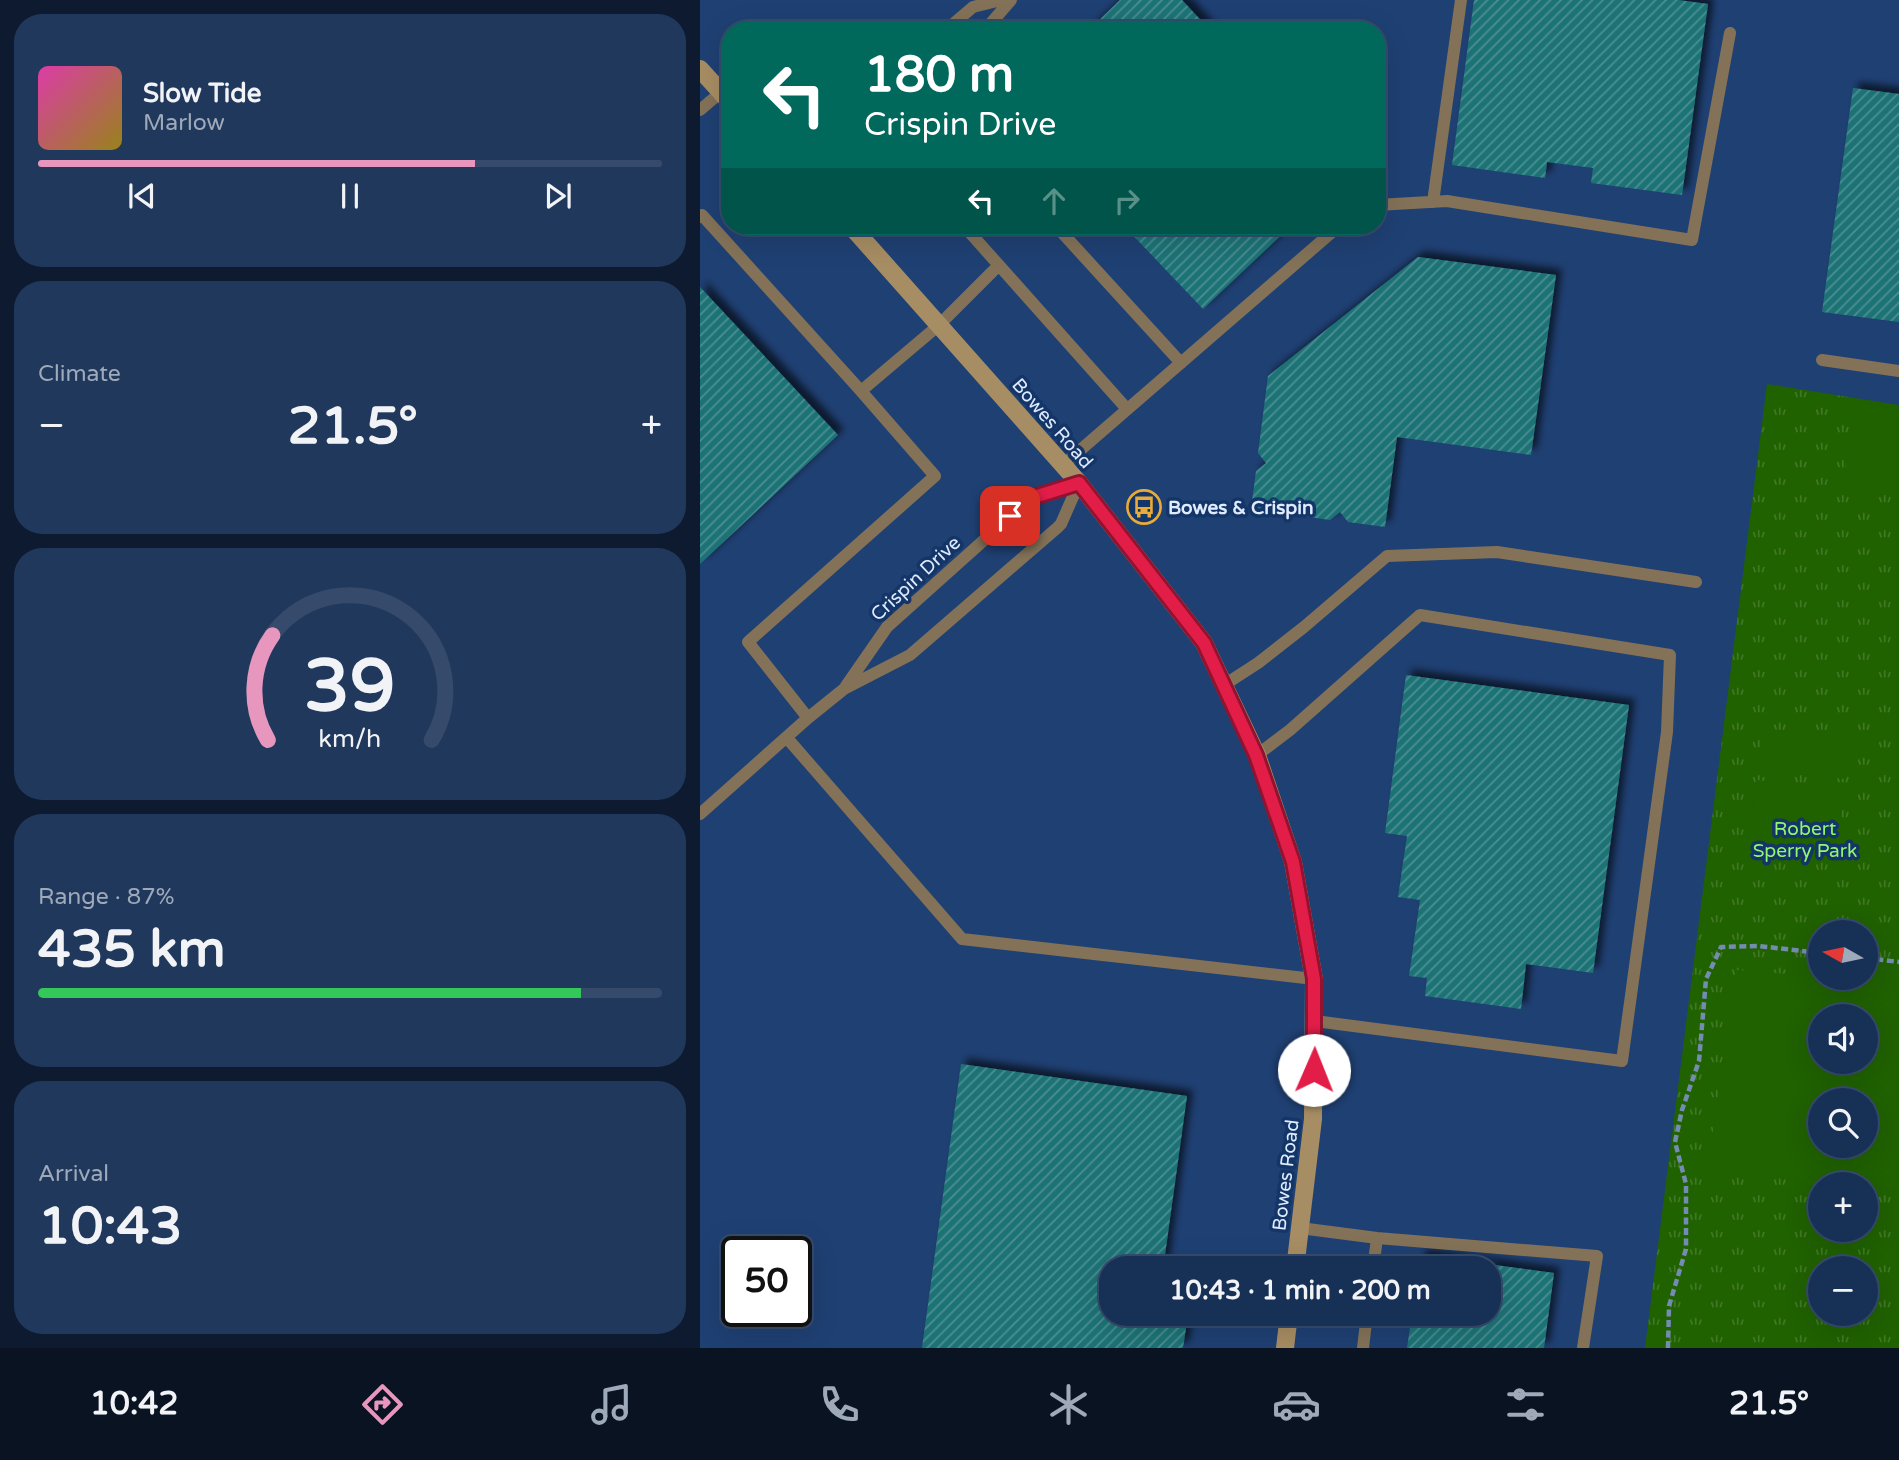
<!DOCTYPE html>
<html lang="en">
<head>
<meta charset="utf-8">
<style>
  :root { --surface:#173056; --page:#20385c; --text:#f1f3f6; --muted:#9ea9b9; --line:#364b6c; --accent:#e797bd }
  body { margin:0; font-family:"Varela Round",sans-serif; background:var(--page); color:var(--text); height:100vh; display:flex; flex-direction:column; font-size:26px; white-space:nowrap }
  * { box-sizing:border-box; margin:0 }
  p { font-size:23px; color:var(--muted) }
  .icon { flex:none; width:38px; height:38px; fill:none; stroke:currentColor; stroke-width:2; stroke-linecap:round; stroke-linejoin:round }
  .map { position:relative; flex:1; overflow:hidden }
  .details { display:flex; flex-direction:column; gap:14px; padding:14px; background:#0d1a2f; width:700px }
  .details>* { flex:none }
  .banner { position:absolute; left:21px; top:21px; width:665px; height:214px; border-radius:28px; box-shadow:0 7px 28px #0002,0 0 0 2px var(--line); background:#00695c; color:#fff; overflow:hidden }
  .needle { width:46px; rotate:279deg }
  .controls { position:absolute; left:1108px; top:920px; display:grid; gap:14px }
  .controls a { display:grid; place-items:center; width:70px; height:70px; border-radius:50%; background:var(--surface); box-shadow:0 7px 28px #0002,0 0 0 2px var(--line); font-size:35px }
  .speed { position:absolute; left:21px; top:1236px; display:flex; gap:14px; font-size:35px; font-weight:700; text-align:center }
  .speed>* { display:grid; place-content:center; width:91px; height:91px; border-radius:50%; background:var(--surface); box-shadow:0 7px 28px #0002,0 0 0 2px var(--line); line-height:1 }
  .speed .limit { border:4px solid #111; border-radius:10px; background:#fff; color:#111 }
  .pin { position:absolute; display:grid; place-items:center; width:60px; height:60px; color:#fff; margin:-30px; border-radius:14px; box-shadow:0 4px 10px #0006 }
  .me { position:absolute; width:77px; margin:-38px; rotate:1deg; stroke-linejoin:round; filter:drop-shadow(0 0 5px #0008) }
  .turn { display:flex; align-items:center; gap:24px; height:147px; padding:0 28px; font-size:32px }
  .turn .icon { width:91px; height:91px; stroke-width:2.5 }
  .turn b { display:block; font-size:49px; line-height:60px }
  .lanes { display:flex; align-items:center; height:66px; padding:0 28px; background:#0003; justify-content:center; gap:35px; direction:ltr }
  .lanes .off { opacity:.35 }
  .big { font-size:52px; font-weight:700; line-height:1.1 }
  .details .card { flex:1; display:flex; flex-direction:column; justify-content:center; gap:10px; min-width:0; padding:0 24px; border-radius:28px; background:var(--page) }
  .details .dial { align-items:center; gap:0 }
  .dial svg { height:182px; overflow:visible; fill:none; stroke:var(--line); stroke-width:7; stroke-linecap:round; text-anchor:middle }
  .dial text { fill:var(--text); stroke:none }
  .song { display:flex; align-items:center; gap:21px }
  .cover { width:84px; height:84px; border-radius:10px; background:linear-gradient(135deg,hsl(320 70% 55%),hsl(50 70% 35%)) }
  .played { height:7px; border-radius:4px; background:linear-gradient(90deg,var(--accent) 70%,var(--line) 70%) }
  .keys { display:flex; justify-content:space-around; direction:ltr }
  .heat { display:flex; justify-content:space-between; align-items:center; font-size:38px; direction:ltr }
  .charge { height:10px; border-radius:5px; background:linear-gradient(90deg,#34c759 87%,var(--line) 0) }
  .trip { position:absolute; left:399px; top:1256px; width:402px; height:70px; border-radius:28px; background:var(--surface); box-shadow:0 7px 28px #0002,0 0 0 2px var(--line); font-weight:700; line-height:70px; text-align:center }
  .menu { display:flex; height:112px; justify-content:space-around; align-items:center; background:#091322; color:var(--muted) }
  .menu .icon { width:49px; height:49px }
  .menu .current { color:var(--accent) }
  .menu b { font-size:32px; color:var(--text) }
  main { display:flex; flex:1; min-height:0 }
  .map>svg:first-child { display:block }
  .park { fill:url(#park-tufts); fill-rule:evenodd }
  .pitch { fill:#206100; fill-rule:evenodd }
  .building { fill:url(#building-hatch); filter:url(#shadow) }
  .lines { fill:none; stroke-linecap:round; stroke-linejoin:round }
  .path { stroke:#748cb1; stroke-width:4.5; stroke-dasharray:7 3.5; stroke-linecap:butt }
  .lane { stroke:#837258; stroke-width:12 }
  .secondary { stroke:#a78d63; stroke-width:18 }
  .route-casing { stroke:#92132f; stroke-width:18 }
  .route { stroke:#e11d48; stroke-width:12 }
  .labels { text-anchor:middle; stroke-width:7; stroke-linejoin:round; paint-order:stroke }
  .street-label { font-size:19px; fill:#dfebfe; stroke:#143567 }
  .poi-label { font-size:19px; font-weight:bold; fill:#dfebfe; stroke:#143567; text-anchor:start }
  .park-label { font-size:19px; fill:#91f770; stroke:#143567 }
</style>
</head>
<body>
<main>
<section class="details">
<div class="card">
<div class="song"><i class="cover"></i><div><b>Slow Tide</b><p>Marlow</p></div></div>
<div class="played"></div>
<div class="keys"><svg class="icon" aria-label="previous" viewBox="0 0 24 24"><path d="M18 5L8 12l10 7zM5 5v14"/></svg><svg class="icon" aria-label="pause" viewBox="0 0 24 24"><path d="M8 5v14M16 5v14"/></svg><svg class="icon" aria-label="next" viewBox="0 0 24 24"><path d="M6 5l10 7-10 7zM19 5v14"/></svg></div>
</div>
<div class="card"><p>Climate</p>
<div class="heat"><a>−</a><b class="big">21.5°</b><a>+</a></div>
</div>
<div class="card dial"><svg viewBox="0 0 100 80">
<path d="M14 69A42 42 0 1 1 86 69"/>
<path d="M14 69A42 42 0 0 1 16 23" stroke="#e797bd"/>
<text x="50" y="56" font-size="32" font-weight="700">39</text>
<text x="50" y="72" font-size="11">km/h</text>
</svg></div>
<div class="card"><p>Range · 87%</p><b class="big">435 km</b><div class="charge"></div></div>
<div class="card"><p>Arrival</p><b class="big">10:43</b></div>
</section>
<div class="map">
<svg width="1199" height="1348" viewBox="0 0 1199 1348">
  <defs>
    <pattern id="park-tufts" width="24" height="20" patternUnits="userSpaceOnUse" patternTransform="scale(1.75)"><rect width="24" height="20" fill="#206100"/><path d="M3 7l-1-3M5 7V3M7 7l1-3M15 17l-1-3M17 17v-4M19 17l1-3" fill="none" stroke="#407826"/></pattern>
    <pattern id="building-hatch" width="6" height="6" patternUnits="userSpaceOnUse" patternTransform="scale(1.75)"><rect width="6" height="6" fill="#1f7376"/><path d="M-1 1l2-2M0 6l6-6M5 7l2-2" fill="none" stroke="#4a8e91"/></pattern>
    <filter id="shadow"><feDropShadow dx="6" dy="-6" stdDeviation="3.5" flood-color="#0009"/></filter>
  </defs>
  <rect width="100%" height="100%" fill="#1f4073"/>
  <path class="park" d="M1067,384L1199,405V1348H945ZM1120,933H1166V978H1120ZM1120,1017H1166V1062H1120ZM1120,1101H1166V1146H1120ZM1120,1185H1166V1230H1120ZM1120,1269H1166V1314H1120Z"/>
  <path class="pitch" d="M1155,402L1199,408V497L1143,488Z
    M1062,728L1150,739L1145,779L1057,769Z
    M1056,780L1144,791L1138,832L1051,821Z
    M1037,970L1199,983V1192L1166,1188V1185H1138L1007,1170ZM1120,1017H1166V1062H1120ZM1120,1101H1166V1146H1120Z"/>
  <path class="building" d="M420,0H482L510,30H389Z
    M774,0H978L1008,4L982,195L891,183L893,168L847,162L845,178L752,165Z
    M1153,88L1199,94V322L1122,312Z
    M424,226H591L503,309Z
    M718,257L856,275L831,455L697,437L685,527L648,522L640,512L630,520L551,509L556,471L566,463L558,453L568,376Z
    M0,287L138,435L0,564Z
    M706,675L929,705L893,973L826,964L821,1009L725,996L727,978L709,976L720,900L698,897L707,836L685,833Z
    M261,1064L487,1096L463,1269H411V1314H488L483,1348H222Z
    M720,1255L854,1273L844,1348H707L712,1314H789V1269H718Z"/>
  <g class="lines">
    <path class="path" d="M1166,958L1199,962
      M968,1348L969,1306L986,1249V1184L975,1142L982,1110L999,1061L1006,979L1021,947L1059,946L1120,953"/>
    <path class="lane" d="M246,30L273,7L301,0
      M285,30L311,0
      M0,110L20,93
      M733,202L761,0
      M677,205L747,201L992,240L1030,33
      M0,217L2,215L161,391
      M264,226L427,409
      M356,226L481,363
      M1122,360L1199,371
      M363,465L639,226
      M524,685L558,663L604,627L687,556L797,552L996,582
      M146,686L187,627L331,498L379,483
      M108,718L48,642L235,476L161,391L239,325L299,265
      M87,738L262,939L614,979
      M557,755L590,730L720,615L970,655L967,732L922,1061L615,1021
      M0,814L108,718L144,689L210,655L357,528L361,524L379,483
      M600,1228L677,1238L897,1256L883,1348
      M673,1269L677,1238
      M663,1348L667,1314"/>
    <path class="secondary" d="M0,69L30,102
      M151,226L379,483L504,643L557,755L593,862L614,979L613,1119L595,1269
      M585,1348L589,1314"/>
  </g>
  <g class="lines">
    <g class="route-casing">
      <path id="route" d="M310,516L331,498L379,483L504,643L556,755L593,862L614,979V1070"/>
    </g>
    <use href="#route" class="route"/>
  </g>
  <defs>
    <g id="bus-ring" transform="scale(1.75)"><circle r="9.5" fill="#143567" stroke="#e9ab38" stroke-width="1.5"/><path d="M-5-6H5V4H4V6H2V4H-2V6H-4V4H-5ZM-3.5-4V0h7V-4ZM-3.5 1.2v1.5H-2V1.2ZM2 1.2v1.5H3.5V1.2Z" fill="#e9ab38"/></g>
  </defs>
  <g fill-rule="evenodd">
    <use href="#bus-ring" x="444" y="507"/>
  </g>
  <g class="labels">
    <g class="street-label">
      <text transform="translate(353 423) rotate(49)" y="7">Bowes Road</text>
      <text transform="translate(215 578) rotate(-43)" y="7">Crispin Drive</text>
      <text transform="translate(585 1175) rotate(-83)" y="7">Bowes Road</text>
    </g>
    <g class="poi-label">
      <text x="468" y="514">Bowes &amp; Crispin</text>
    </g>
    <g class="park-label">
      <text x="1105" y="835">Robert<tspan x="1105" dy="22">Sperry Park</tspan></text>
    </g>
  </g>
</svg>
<div class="controls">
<a><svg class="needle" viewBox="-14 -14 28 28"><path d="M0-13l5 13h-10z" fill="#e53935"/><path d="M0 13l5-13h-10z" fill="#9ea9b9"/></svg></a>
<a><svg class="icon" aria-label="sound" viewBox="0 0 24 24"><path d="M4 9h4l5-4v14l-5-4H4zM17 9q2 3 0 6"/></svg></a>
<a><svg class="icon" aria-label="search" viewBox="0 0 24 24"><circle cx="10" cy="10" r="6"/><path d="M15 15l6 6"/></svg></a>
<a>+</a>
<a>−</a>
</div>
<div class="speed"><div class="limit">50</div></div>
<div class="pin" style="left:310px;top:516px;background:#d93025"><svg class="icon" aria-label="arrive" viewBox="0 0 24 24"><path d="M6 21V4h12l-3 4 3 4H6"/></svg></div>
<svg class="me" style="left:614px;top:1070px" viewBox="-20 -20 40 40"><circle r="19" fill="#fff"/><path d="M0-13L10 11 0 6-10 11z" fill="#e11d48"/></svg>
<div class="trip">10:43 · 1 min · 200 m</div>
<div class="banner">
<div class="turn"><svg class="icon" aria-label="left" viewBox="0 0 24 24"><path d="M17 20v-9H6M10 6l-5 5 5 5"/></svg><div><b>180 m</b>Crispin Drive</div></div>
<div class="lanes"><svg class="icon" aria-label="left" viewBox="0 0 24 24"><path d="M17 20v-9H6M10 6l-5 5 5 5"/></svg><svg class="icon off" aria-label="ahead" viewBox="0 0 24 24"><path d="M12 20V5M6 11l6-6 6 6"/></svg><svg class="icon off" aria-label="right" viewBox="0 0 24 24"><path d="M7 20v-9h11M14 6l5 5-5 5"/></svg></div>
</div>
</div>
</main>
<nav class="menu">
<b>10:42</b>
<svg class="icon current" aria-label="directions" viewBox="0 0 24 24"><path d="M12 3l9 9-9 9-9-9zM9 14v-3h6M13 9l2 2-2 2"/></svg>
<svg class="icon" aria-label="music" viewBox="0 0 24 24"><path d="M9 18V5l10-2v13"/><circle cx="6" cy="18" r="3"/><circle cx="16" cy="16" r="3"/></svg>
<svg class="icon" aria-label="phone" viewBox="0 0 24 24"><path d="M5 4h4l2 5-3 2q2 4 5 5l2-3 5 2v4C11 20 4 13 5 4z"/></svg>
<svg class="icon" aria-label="climate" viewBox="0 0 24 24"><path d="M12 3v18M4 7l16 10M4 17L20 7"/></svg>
<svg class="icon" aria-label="car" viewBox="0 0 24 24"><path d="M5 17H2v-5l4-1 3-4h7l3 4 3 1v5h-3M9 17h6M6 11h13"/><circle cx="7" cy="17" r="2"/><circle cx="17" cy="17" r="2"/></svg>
<svg class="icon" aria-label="filters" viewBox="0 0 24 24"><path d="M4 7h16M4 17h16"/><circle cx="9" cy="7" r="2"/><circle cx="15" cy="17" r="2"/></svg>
<b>21.5°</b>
</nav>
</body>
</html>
